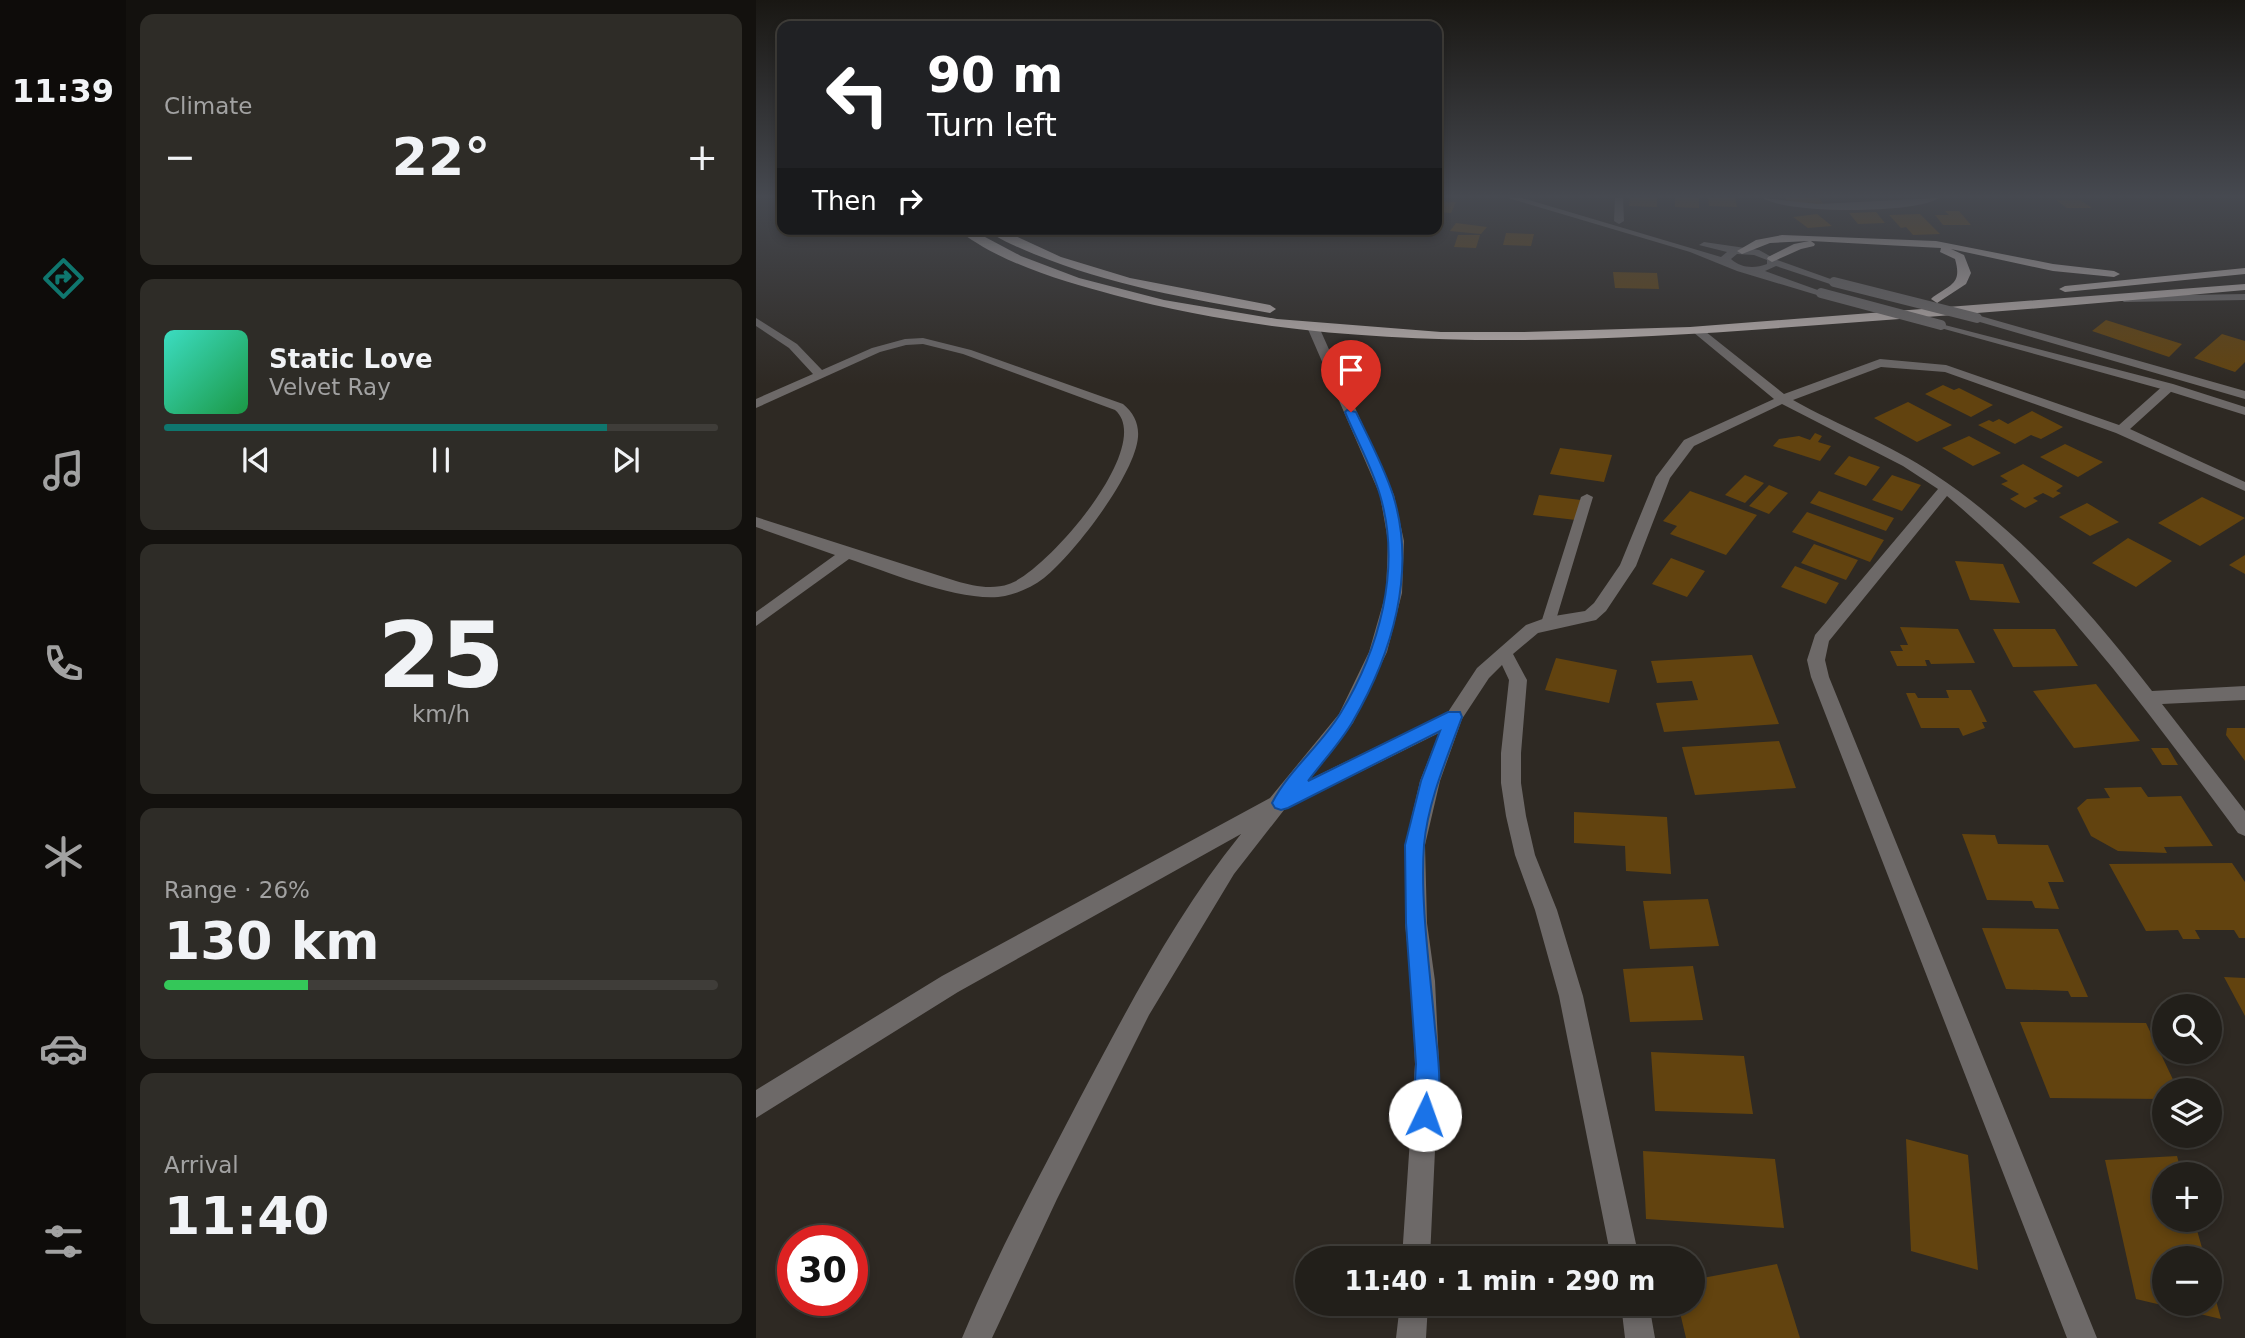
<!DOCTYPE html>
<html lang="en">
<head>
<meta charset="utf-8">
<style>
  :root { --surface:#221f1a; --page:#2e2c27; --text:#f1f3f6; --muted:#a2a2a2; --line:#3f3d39; --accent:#0f766e }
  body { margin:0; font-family:"DejaVu Sans",sans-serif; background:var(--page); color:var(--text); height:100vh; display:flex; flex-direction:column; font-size:26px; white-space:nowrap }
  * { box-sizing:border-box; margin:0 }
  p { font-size:23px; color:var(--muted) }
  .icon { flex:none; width:38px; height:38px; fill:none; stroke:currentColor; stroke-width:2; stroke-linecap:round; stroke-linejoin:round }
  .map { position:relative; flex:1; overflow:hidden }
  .side { display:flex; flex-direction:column; gap:14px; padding:14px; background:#13110e; width:630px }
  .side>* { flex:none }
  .banner { position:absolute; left:21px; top:21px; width:665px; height:214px; border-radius:14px; box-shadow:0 4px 10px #0003,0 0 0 2px var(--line); background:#202124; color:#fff; overflow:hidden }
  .fabs { position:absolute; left:1396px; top:994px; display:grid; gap:14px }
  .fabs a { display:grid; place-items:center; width:70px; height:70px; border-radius:50%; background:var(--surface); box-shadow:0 4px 10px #0003,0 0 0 2px var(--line); font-size:35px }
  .speed { position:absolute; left:21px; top:1225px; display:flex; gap:14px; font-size:35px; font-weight:700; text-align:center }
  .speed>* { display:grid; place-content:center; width:91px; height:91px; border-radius:50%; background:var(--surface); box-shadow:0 4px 10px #0003,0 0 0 2px var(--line); line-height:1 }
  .speed .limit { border:10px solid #d22; background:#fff; color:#111 }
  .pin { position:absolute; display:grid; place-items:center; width:60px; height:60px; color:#fff; margin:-72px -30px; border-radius:50% 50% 50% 0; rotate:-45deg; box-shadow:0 0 7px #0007 }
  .pin .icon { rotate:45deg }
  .me { position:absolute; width:77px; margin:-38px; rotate:3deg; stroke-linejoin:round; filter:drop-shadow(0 0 5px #0008) }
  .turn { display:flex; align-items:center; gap:24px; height:147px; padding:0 35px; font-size:32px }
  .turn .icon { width:91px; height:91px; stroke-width:2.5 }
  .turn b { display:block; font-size:49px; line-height:60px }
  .then { display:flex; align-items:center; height:66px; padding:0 35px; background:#0003; gap:14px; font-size:26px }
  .big { font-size:52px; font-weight:600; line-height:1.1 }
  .side .card { flex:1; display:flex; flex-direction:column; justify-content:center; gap:10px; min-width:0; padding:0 24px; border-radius:14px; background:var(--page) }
  .side .dial { align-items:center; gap:0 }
  .dial b { font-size:91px; line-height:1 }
  .song { display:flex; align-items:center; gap:21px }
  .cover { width:84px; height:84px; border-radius:10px; background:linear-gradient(135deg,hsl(170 70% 55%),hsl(140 70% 35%)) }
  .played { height:7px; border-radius:4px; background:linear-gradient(90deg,var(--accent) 80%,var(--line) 80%) }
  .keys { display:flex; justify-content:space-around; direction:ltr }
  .heat { display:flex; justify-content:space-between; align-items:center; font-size:38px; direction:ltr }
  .charge { height:10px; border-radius:5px; background:linear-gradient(90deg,#34c759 26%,var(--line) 0) }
  .trip { position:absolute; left:539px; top:1246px; width:410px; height:70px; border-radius:35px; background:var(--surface); box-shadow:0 4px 10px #0003,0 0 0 2px var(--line); font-weight:600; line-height:70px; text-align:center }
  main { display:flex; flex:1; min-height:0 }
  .menu { display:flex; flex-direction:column; width:126px; justify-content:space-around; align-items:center; background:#0e0c0a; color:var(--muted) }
  .menu .icon { width:49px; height:49px }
  .menu .current { color:var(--accent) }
  .menu b { font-size:32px; color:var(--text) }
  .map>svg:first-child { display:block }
  .building { fill:#62430f }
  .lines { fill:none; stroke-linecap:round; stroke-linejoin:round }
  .service { fill:#6d6968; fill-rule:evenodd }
  .minor { fill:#6d6968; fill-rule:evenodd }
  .tertiary { fill:#6d6968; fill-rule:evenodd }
  .trunk { fill:#beb4b1; fill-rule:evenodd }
  .tertiary-bridge { stroke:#6d6968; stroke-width:10 }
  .route { fill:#1a73e8; stroke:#114b97; stroke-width:2 }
</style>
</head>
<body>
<main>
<nav class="menu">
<b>11:39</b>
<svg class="icon current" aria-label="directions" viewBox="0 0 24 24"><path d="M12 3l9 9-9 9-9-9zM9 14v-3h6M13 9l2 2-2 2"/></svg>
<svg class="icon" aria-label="music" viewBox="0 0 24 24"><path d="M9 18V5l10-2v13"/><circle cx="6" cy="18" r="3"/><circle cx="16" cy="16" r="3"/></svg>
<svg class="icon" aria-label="phone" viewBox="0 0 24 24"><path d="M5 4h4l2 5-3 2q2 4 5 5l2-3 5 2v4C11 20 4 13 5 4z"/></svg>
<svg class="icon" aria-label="climate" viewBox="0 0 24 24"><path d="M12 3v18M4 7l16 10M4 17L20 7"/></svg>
<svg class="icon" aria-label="car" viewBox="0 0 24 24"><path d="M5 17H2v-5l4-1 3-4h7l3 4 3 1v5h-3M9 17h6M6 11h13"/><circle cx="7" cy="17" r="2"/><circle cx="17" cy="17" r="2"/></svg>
<svg class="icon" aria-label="filters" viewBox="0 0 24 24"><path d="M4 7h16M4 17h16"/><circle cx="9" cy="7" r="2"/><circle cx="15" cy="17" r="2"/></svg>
</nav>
<section class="side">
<div class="card"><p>Climate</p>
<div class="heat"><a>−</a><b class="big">22°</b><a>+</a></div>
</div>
<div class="card">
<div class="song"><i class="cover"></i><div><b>Static Love</b><p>Velvet Ray</p></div></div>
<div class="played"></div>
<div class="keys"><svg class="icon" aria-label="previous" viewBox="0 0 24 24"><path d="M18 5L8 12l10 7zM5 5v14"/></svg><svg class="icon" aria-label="pause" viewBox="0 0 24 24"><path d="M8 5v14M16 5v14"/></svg><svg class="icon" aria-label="next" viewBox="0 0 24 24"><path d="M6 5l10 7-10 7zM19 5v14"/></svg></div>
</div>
<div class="card dial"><b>25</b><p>km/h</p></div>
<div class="card"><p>Range · 26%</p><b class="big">130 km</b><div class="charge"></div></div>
<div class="card"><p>Arrival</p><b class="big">11:40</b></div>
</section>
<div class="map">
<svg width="1489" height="1338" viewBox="0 0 1489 1338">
  <rect width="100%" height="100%" fill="#2e2923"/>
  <path class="building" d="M874,198H901V207L873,206Z
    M919,198H943V208L919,207Z
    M952,198H979L981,207L953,206Z
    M1029,198H1063L1067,204H1033Z
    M1300,200H1324L1336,208H1311Z
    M681,201L700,202L695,213L681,212Z
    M1189,211H1203L1215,225H1187L1179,215H1193Z
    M1120,212L1129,223L1102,224L1093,213Z
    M1061,214L1076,226L1052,228L1037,217Z
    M1164,214L1184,234L1157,235L1150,227L1145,228L1133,215Z
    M700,223L731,227L725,234L694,231Z
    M750,233L778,234L775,246L747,245Z
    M702,235H724L720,248L698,247Z
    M857,272L901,273L903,289L859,288Z
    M1350,320L1426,344L1413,357L1336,331Z
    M1466,334L1489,341V362L1479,372L1438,358Z
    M1187,385L1198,390L1203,388L1237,405L1215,417L1169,394Z
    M1152,402L1196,425L1161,442L1118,418Z
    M1276,411L1307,427L1285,439L1275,435L1259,444L1222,425L1233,420L1237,422L1243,419L1252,424Z
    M1059,433L1066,436L1062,442L1075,446L1064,461L1017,446L1023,439L1043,436L1054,440Z
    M1213,436L1245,453L1217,466L1186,448Z
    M1309,444L1347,462L1322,477L1284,457Z
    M804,448L856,455L848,482L794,474Z
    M1093,456L1124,467L1110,486L1078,474Z
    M1267,464L1307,486L1300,491L1305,493L1297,498L1287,493L1277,498L1282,501L1269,508L1254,499L1263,494L1245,484L1252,481L1244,476Z
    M989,475L1008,483L989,503L969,495Z
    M1136,475L1165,485L1146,511L1116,500Z
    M1013,485L1032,493L1013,514L993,506Z
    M934,491L1001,515L970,555L914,534L921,526L907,521Z
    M1063,491L1138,518L1130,531L1054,503Z
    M783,495L825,500L820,520L777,515Z
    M1446,497L1489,518L1444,546L1402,523Z
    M1331,503L1363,522L1334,536L1303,517Z
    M1051,512L1128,540L1114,562L1036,532Z
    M1372,538L1416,561L1380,587L1336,563Z
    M1058,544L1102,560L1090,580L1045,563Z
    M1489,555V574L1473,565Z
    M915,558L949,571L931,597L896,584Z
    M1199,561L1247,564L1264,603L1214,600Z
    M1039,566L1083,583L1070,604L1025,587Z
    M1144,627L1202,629L1219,663L1175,664L1173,660H1169L1171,666H1141L1134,651H1147L1144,645H1152Z
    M1237,629H1299L1322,666L1257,667Z
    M996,655L1023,724L908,732L900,703L942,700L936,681L901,683L895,661Z
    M800,658L861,670L853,703L789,690Z
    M1340,684L1384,741L1318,748L1277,691Z
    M1190,690H1215L1231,722H1226L1229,728L1207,736L1203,728H1165L1150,693H1159L1162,698H1193Z
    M1471,728H1489V761L1470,735Z
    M1023,741L1040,788L939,795L926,747Z
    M1395,748H1412L1422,765H1406Z
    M1385,787L1392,797L1425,796L1457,846L1408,847L1411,853L1362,851L1335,836L1321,808L1331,799L1354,798L1348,788Z
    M818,812L911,817L915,874L870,871L869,846L818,843Z
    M1206,834L1239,835L1242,844L1292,845L1308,882H1292L1303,909L1279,908L1276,901L1231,900Z
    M1476,863L1489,882V938H1483L1478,930H1439L1444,939H1427L1422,930L1390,931L1353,864Z
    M952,899L963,946L894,949L887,901Z
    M1226,928L1302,929L1332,997H1315L1312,991L1250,989Z
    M937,966L947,1020L874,1022L867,969Z
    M1468,977L1489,978V1016Z
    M1264,1022L1390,1023L1422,1090H1409V1099L1294,1098Z
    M895,1052L988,1056L997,1114L899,1111Z
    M1150,1139L1212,1155L1222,1270L1155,1251Z
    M887,1151L1019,1159L1028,1228L890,1219Z
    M1421,1156L1426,1174H1409V1220H1438L1449,1258H1409V1304H1454L1455,1282L1465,1319L1380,1299L1349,1160Z
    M1021,1264L1044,1338H930L922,1304H936V1280Z"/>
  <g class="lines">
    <path class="service" d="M1489,294V300L1368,302L1364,299L1368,296Z
      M831,494L837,497L799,623L797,626H787L785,623L825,497Z"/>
    <path class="minor" d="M859,198H867L868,221L863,224L858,221Z
      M1007,198L1062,204L1183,198C1160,214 1030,214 1007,198Z
      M0,318L41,344L66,370L116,348L149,339L167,338L215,350L367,404C378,413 383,424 382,437C379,475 317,555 288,578C276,587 263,593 249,596C209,604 132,572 93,559L0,626V612L79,555L0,527V517L200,581C217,586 236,590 253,584C291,571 400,445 359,410L207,354L167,344L150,345L124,352L0,408V399L57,374L33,348L0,326Z
      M553,325L563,327L638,495L648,541L646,593L631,652L597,723L552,780L692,712L721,668L770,625L792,617L829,611L838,603L864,565L900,477L928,440L1018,399L937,332V328H945L1028,394L1124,359L1190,365L1363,425L1409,384H1417V390L1374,429L1489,482V491L1360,433L1189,372L1125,367L1037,400C1083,426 1134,444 1178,474C1263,530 1334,611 1396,691L1489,686V700L1406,704L1489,811V836L1482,833C1393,713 1307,593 1191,496L1073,641L1069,660L1073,677L1341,1338H1311L1055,677L1051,660L1059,635L1182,489L1147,466L1026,404L938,446L914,478L880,566L850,611L840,620L782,633L757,654L771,680L765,753V783L770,816L779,855L801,910L827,996L883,1258H855L803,996L779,910L759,855L750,816L745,783V753L753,680L746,665L733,678L706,719L684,781L669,845L671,923L679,981L683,1064L674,1258H646L659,1064L655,981L649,923V845L664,781L683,733L528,810L478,874L393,1015L301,1199L236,1338H206C240,1256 283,1177 324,1098C372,1008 420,914 485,834L202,992L0,1118V1090L186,976L514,798L583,714L613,652L630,593L632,541L624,495L551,327Z
      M644,1304H672L670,1338H640Z
      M865,1304H893L899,1338H869Z"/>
    <path class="tertiary" d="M752,198H766L965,257L971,252L943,245L948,242L1003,250L1021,260L1083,282L1074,284L1020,266L1009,271L1070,293L1061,295L981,271L934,252ZM981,254L998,255L1011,260V264C998,269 985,268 975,259Z
      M1221,315L1489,391V399L1217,320L1215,318Z
      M1181,323L1417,384L1489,407V415L1409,390L1181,327Z"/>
    <path class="trunk" d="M201,229H214L265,256L323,278L408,300L521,319L685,332H768L934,327L1489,284V290C1347,303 1205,315 1063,325C829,343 588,356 358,295C308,282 241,262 201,229Z
      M230,229H244L305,257L374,278L514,305L520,309L514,313C434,299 353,285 278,254C262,247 243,240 230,229Z
      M1026,235L1180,241L1297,264L1358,271L1364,274L1358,277L1297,271L1195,249L1208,255L1215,273L1210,284L1181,303L1175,299L1177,297C1196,284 1206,283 1199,259L1184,252L1185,248L1055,241L1059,244L1058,246L1045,249L1016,262L1011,259L1012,257L1038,244L1053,241L1014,243L986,254L981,251L1000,240Z
      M1489,268V274L1309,292L1303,289L1309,286Z"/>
    <path class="tertiary-bridge" d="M1078,282L1221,318
      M1065,293L1185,325"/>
  </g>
  <linearGradient id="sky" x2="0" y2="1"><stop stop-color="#191713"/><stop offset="0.51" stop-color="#464950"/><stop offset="1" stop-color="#464950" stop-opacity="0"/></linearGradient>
  <rect width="1489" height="385" fill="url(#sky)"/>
  <path class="route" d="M591,410L600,412C613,439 628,467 637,495C661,572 636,654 597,721C585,742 567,761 552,781L692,712H704L706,717C691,758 672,801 668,845C664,902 674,970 679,1028C682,1057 688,1096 677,1124L669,1127L660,1124L657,1115L660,1064L650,923L649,845L665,781L684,731L532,808L525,810L519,808L516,803C533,770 565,745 584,714C623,650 646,569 624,495C616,467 600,439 589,412Z"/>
</svg>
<div class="fabs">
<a><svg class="icon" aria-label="search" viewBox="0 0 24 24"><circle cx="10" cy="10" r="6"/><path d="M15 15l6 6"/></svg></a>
<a><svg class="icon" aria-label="layers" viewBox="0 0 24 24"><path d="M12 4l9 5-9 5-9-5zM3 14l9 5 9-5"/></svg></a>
<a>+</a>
<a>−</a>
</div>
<div class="speed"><div class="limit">30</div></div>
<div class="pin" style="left:595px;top:412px;background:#d93025"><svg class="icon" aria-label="arrive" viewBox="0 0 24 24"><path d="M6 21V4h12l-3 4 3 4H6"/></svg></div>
<svg class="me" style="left:669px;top:1115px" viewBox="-20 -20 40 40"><circle r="19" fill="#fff"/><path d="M0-13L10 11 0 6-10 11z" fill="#1a73e8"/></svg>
<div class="trip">11:40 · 1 min · 290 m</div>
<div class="banner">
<div class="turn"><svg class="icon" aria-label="left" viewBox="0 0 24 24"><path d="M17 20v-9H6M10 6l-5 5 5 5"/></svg><div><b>90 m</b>Turn left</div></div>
<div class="then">Then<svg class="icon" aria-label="right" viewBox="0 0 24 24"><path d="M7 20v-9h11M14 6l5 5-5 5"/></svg></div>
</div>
</div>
</main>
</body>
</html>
